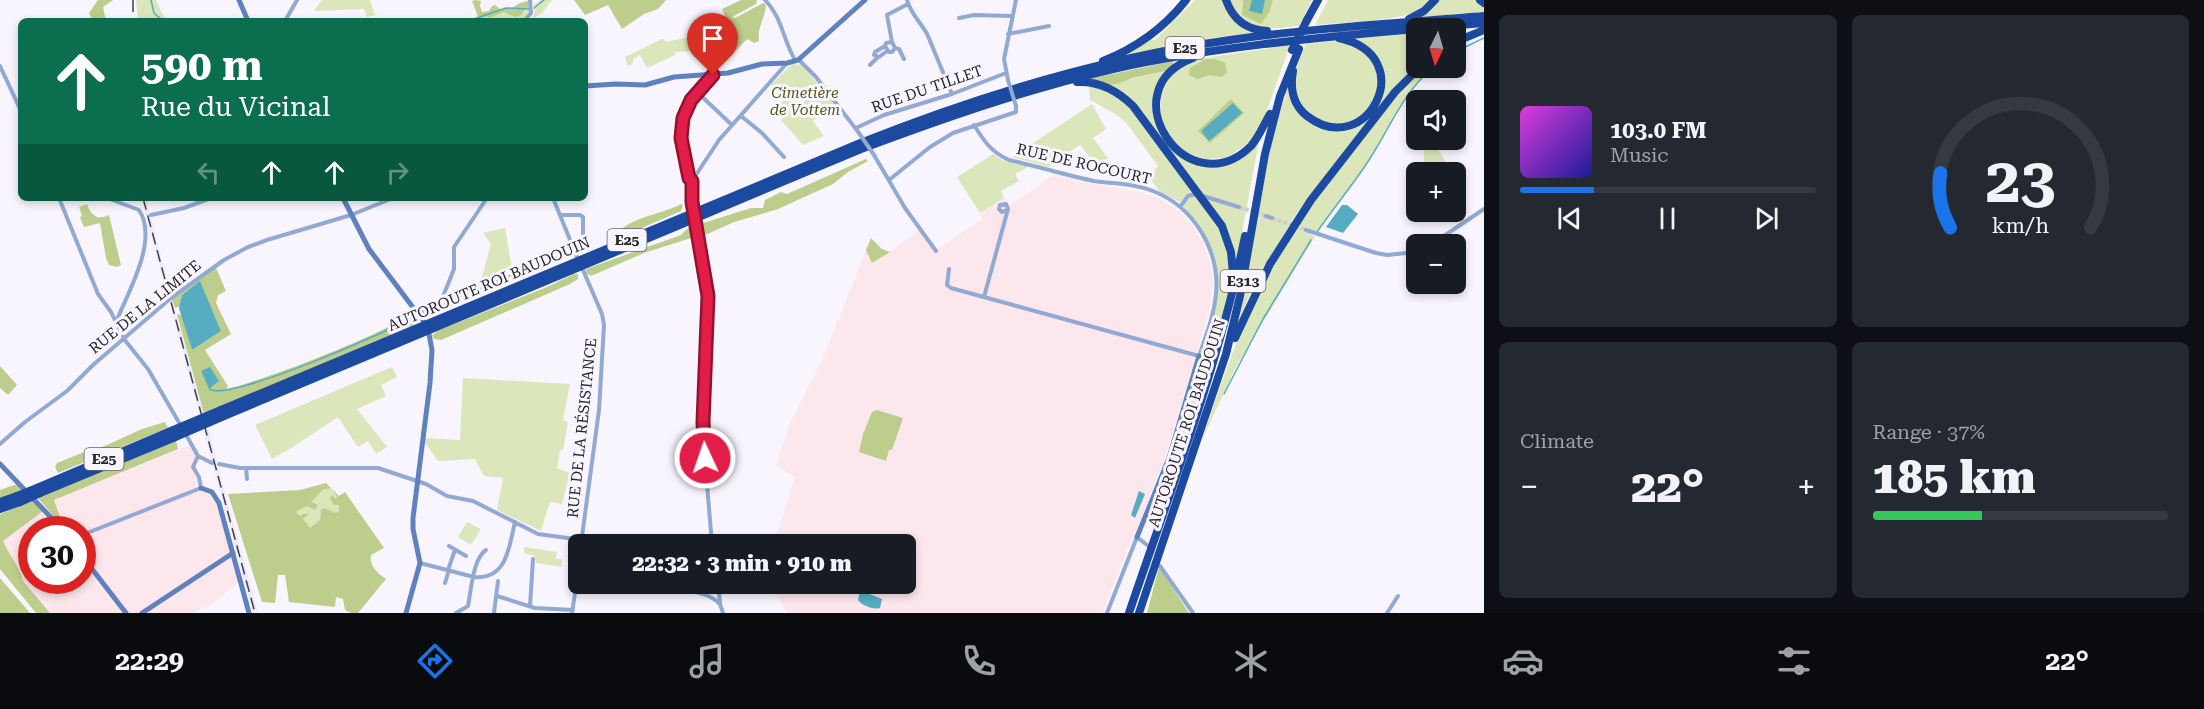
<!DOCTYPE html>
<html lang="en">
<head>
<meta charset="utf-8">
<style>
  :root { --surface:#171b24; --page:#242831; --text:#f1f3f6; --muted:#9ea1a6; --line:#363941; --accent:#1a73e8 }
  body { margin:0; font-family:"Roboto Serif",serif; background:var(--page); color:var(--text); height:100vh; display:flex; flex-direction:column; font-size:22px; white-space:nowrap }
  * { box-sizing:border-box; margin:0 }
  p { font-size:20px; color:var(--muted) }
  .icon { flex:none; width:33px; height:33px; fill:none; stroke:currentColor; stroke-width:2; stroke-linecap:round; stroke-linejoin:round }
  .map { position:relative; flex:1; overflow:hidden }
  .drawer { display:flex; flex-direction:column; gap:15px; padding:15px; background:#0d0f14; width:720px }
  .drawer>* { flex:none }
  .hud { position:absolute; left:18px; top:18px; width:570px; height:183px; border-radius:9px; box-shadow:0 3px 9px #0003; background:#0b6e4f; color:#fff; overflow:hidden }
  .needle { width:39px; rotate:185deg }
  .buttons { position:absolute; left:1406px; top:18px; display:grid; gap:12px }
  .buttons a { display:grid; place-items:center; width:60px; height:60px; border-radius:9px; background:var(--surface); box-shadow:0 3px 9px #0003; font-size:30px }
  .speed { position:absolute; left:18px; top:516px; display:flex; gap:12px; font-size:30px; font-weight:700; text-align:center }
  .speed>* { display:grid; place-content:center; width:78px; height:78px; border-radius:50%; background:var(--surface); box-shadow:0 3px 9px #0003; line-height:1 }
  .speed .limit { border:9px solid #d22; background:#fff; color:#111 }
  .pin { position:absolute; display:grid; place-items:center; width:51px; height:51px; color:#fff; margin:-62px -26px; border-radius:50% 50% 50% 0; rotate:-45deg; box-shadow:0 0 6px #0007 }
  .pin .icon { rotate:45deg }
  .me { position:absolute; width:66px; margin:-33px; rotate:357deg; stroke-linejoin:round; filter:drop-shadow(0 0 4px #0008) }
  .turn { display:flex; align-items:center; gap:21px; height:126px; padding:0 24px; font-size:27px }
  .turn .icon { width:78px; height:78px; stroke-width:2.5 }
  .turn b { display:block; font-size:42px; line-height:51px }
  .lanes { display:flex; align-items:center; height:57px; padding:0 24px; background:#0003; justify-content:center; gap:30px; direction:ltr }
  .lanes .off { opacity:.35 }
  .big { font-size:45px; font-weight:800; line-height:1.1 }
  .drawer .widget { flex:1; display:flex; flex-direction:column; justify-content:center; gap:9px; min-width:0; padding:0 21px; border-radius:9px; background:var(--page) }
  .drawer .dial { align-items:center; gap:0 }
  .dial svg { height:156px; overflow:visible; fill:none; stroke:var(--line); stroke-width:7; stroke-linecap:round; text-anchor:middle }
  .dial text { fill:var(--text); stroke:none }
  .song { display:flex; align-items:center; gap:18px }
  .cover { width:72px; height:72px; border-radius:9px; background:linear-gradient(135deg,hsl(300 70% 55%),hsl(240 70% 35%)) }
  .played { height:6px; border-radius:3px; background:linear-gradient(90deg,var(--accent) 25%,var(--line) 25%) }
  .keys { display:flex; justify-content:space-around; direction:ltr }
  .heat { display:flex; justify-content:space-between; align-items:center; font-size:33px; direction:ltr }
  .charge { height:9px; border-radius:4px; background:linear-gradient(90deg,#34c759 37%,var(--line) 0) }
  .drawer .tiles { flex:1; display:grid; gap:15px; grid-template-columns:repeat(2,1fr) }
  .trip { position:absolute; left:568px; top:534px; width:348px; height:60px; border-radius:9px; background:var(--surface); box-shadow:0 3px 9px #0003; font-weight:800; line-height:60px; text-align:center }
  .dock { display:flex; height:96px; justify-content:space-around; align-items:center; background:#090b0e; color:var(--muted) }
  .dock .icon { width:42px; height:42px }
  .dock .on { color:var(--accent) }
  .dock b { font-size:27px; color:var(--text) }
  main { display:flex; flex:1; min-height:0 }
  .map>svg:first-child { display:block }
  .built { fill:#eee9fa }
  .industrial { fill:#fce7ec; fill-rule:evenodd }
  .green { fill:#dbe6bb }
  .forest { fill:#bdcd8c; fill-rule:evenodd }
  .water { fill:#56adc2 }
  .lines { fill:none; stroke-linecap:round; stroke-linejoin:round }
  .stream { stroke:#56adc2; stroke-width:1.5 }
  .street-tunnel { stroke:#ceccd4; stroke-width:4; stroke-dasharray:4 2; stroke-linecap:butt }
  .street { stroke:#91a9d3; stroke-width:4 }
  .secondary { stroke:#5f82be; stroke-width:5 }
  .highway { stroke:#1c4aa0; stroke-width:8 }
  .rail { stroke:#424145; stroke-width:1.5; stroke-dasharray:12 6; stroke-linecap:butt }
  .street-bridge { stroke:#91a9d3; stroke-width:4 }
  .highway-bridge { stroke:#1c4aa0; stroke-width:8 }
  .route-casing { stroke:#92132f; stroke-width:15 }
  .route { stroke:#e11d48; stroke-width:10 }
  .labels { text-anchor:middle; stroke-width:6; stroke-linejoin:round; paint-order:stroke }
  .shield { fill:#f8f5fe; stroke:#66646a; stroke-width:1.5 }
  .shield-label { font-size:14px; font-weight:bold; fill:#27262a }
  .street-label { font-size:15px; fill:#27262a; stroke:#f8f5fe }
  .park-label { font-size:15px; font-style:italic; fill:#4f5c15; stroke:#f8f5fe }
</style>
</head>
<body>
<main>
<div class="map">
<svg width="1484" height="613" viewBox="0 0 1484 613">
  <rect width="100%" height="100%" fill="#f8f5fe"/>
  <path class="built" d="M141,198H146L171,295L168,299Z
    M172,299L204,414L200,415L169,302Z
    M208,427L217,462L212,461L203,429Z
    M213,465L218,467L258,613H253Z"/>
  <path class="industrial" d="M1053,175L1091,184L1137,191L1159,198L1179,211L1192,225L1203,242L1211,265L1213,285L1211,304L1194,363L1163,463L1129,548L1126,547L1125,551L1127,552L1102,613H788L768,584H906V544H774L795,477L777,466L780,452L791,421L824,356L866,250L873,263L919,231L935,251L982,219L980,213L1004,198L1011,205Z
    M191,445L198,456L194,463L195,472L216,497L240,581L207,608L205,606L194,613H50L23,581L22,574L12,560L3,541L44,510L56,523L60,520L54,500ZM32,530H82V580H32Z"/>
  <path class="green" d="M136,0H156L164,17L174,21H138Z
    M322,0H370L375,15L367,17L364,9L314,11Z
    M540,0H552L542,13L532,19L535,11L534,5Z
    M1188,0H1192L1152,39L1154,41L1195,0H1224L1256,33L1217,37L1113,58L1132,49Z
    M1228,0H1243L1242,5L1270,11L1273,0H1312L1299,26C1262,29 1250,34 1228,0Z
    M1328,0H1433C1416,23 1344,22 1315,25Z
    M1438,0H1477L1484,4V12L1421,17Z
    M506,8L529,9V12L521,21H469Z
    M743,30L717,60L707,46H703L700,40L693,43L696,51L675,52V55L647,68L640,55L634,59L632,64L628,66L625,57L662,39H664L666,42L694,36Z
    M1416,33V64L1390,92L1298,211L1256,280L1236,328L1271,145L1289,82C1293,92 1295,105 1300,113C1317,141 1373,133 1380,101C1382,93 1379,81 1378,73C1376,53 1371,47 1353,39Z
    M1338,41C1371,49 1371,56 1380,87L1365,116L1337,126C1328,123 1312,120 1306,113C1285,92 1296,65 1306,44Z
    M1290,45L1266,113L1251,141L1227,158L1203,159L1179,149L1161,122V95L1171,75L1192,60Z
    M792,64L802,65L835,104L813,121L824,136L803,145L781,120L787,114L779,105L785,99L771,85Z
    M1423,68H1433C1403,93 1390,128 1369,160C1353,185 1334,207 1317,232L1307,228L1305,231L1315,237L1236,367L1201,442C1222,382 1242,320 1273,264C1294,227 1321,193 1347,159C1371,128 1395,96 1423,68Z
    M1170,70L1155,110L1180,155L1220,163L1259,141L1235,270L1234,259L1205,198L1239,209L1240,205L1202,194L1132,103L1107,85Z
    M1089,85L1097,86L1123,100L1194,192L1188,194L1180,202L1159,191L1149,177L1158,166L1128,125L1117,115L1090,100Z
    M1092,104L1106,129L1093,138L1108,158L1096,165L1080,145L1048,167L1012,157Z
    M1424,140H1432L1452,172H1424Z
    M993,154L1002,160L1028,167L1015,174L1019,181L1001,191L1004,198L980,213L957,177Z
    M1191,196H1196C1215,216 1230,245 1231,274C1231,291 1225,307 1221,323C1210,365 1195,406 1182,446V428C1189,401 1196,375 1204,348C1221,289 1230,258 1184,208V205Z
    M505,228L512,269L480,284L491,244L483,233Z
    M392,367L397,377L381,385L386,396L357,409L387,447L376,454L368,441L358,447L338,417L288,450L272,459L255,425Z
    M463,378L570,384L563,420L568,422L563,450H560L557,468L570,473L562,504L550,502L541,531L497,510L503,478L484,476L475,459L438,461L426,444L424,443V438L460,440Z
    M330,487L337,497L335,499L332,495L339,505V511L336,513L321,511L320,520L310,529L303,519L308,514L300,517L296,512L307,506C311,498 322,491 330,487Z
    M467,522L481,529L471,545L458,537Z
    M524,547L557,552L556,559H562V567L536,563L535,556L524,553Z"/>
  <path class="forest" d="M98,0H113L103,7L106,21H93L89,13Z
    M475,0L481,1L480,6L482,12L489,11L492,6L495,5L500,9L512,8L520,3L528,1L529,9H525L521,15L515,17L504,12L489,18L488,16L479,19L472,1Z
    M574,0H666L658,9L644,14L622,29L608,5L585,15Z
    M741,0H757L756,4L732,17L735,18L763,3L766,5C765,19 757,27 759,41L754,43L747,39L720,67L712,65L717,60L711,38L710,28L726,19L722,9Z
    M1243,0H1273L1270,11L1261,24L1242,15Z
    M1206,59H1215L1225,63L1227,72L1222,77L1209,75L1198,79L1189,75L1190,68Z
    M1174,61L1170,70L1133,78L1117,84L1107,85L1088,79Z
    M1231,99L1244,113L1210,143L1198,131Z
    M866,159L868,161L848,172L833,184L778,209L734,222L703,236L699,230L700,224L751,208H763L765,200L781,192L787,194Z
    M87,204C91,215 97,221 109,215L121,265L117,267L109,265L106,258L100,223L84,227L80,217L82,216L79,207Z
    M681,204L683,205L681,211L628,234L622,236L619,233C627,218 666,213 681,204Z
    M689,227L693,229L691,238L644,253L591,276L586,273V269L681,235Z
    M871,238L882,249L890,252L872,263L866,250Z
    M216,268L226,291L218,295L216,303L231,334L205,350L228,386L226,390C290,370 353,346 412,315L413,318L419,320V323L204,414L177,314L182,315L192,350L221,331L200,282L182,295L180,306L175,308L172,299Z
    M574,274H578V279L570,284L441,340L434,339L432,336L437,331L547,287Z
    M0,366L17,385L8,395L0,388Z
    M877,410L903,418L892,450H889L886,461L859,452L863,434L872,412Z
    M165,422L168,428L58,473L55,467L57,463L84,452L87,454L142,429Z
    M176,440L178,449L54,500L61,520L58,521L38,498Z
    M326,483L339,496L345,492L384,548L371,555C369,566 378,574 386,579L358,613H351L345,610L343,599L336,597L335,607L289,602L285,575H278L275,603L262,602L228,494L300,490ZM331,488L337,497L335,499L332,495L330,499L334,505H339V511L336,513L324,508L321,510L320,520L310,528L303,519L309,514H303L300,516L296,512L307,506L315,510L318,505L311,502L323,490Z
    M17,484L22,490L0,499V490Z
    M34,500L43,511L3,541C8,553 22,571 23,581L50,613H36L0,569V514Z
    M1159,567L1189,613H1147Z
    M0,578L30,613H0Z"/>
  <path class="water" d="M1252,0H1265L1262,14L1249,11Z
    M1233,103L1242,113L1209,141L1201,131Z
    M1342,205H1347L1358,214L1343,233L1326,227Z
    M200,281L221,331L192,350L179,308L182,295Z
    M210,367L219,381L211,387L210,391L201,371Z
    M1139,491L1145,494L1135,518L1131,515Z
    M869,587L867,593L882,599L880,608C874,610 862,606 858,600L861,588Z"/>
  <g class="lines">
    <path class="stream" d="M151,0L154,13L163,21
      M534,8L544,0
      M468,21L506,8L529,9
      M1455,52L1484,38
      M1317,232C1334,207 1353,185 1369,160C1390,128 1403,92 1433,68
      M422,314L518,272L571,251
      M211,390C235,398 382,335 411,318
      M1224,394L1263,319L1311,240"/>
    <path class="street-tunnel" d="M1239,207L1266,216
      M1272,218L1306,230"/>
    <path class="street" d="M765,0C782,17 783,40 795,60
      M907,0C911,15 922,23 928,36L952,94
      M959,18L974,15L1012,16
      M285,21L297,0
      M524,21L531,13L530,0
      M1008,34L1049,26
      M892,42L895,48L892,52H889L885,46L886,43L892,42L887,15L908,4
      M885,46L875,52L874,55L879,57L887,51
      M895,48L899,49L904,59
      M799,60L816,77L859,133
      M870,65L877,58
      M0,66L21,111
      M1008,80L1004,59L1016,0
      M698,93L732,125
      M681,109L693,90L711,70
      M741,116L762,133L784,157
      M856,128L884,115L952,94L1006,73
      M874,155L905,208L936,251
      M889,180L930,147L953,133L1016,112V106
      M692,181L719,140L787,63
      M1203,196L1239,207
      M59,198L98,294L111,312L124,339L148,369L181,426
      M107,198L139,210C159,240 128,292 116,322
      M553,198L577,257
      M692,202V181L689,178C683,152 674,123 691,100C698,91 707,84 713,75
      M1180,207L1188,196L1195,194
      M151,215L184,208L211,198
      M560,215H580L583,217V241L573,247
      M1266,216L1272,218
      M697,229L708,296L703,436L712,544
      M1306,230L1376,253L1387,255L1416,252
      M1432,244L1484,209
      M522,266L572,245
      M949,269L947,285L951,288L1199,356C1206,336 1214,315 1216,294C1220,250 1194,207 1153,191C1134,183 1113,184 1094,181C1065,175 1037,166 1009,160C991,152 984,141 974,125
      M984,297L1008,209L1006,204L1000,205L999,209L1002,212L1007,210
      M419,313L442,299L454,269V247L487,198
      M185,433L198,456L212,463
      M0,444L25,422L67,391L93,365L171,298L224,260L248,247L267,240L351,215L393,198
      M219,464L240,468H378L426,484L447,496L473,501L538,534L582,540
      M246,468L247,479
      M82,535L201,488L199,477L193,467L198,456
      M581,544L599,410L604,325L602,314L583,270
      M449,546L466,556
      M420,563L474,577C507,580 509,547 515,522
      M1160,566L1193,613
      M448,570L455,550
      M445,583L449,570
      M643,584C667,595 700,584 720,604L723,613
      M718,584L720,603
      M497,596L535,608L573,610
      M530,606L533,559
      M456,613L468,606C471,591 473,558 486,550
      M494,613L498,581
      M572,613L579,567
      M1107,613L1137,537L1147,545
      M1387,613L1398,596"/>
    <path class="secondary" d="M239,0L248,21
      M585,86L616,84L645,85L674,77L728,73L762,64L787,63L798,60L865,0
      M343,198L369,249L424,322
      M0,464L63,530
      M201,488L212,492L219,503L249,613
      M1137,537L1169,458L1199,356
      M82,556L126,613
      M142,613L233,553
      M406,613L420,563L413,529V518L430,383L432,350L429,334"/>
    <path class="highway" d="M1226,0C1233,20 1247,30 1267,31
      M1480,0L1484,3
      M1409,19L1424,11L1435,0
      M1307,20L1318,0
      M1423,28L1484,23
      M1455,42L1484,30
      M1193,58C1108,90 1188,208 1251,146C1259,137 1264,124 1270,114
      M1103,61C1136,48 1164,28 1186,0
      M1293,71C1290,88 1293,105 1307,116C1367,162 1422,56 1339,38
      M1077,82C1099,81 1117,90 1133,106L1222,226L1231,252L1233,274
      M1235,338L1270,264L1311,200L1395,92L1419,68
      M221,410L858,144C978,96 1102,58 1230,40C1314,28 1399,23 1484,16
      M224,416L861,149C944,118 1027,89 1113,69C1213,47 1314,38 1416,29
      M37,488L171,431
      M40,493L173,438
      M0,502L17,496
      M0,509L20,502
      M1129,613C1171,489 1219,365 1245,236
      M1139,613L1226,354L1240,296L1265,154L1280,96L1299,49"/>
    <path class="rail" d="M133,0V21
      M143,198L255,613"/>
    <path class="street-bridge" d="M1008,80L1016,106
      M859,133L874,155
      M692,202L697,229"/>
    <path class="highway-bridge" d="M1292,50L1307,20
      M171,431L221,410
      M173,438L224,416
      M17,496L37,488
      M20,502L40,493"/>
  </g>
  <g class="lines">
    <g class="route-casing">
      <path id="route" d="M705,458L703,422L708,296L692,202V181L689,178L681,138L683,118L691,100L713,75"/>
    </g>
    <use href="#route" class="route"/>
  </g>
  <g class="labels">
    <g class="shield">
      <rect x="1165.5" y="37" width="39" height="22" rx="4.5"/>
      <rect x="607.5" y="229" width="39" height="22" rx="4.5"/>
      <rect x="1220.5" y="270" width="45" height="22" rx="4.5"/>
      <rect x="84.5" y="448" width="39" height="22" rx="4.5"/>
    </g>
    <g class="shield-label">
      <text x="1185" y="53">E25</text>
      <text x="627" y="245">E25</text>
      <text x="1243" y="286">E313</text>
      <text x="104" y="464">E25</text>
    </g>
    <g class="street-label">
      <text transform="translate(927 89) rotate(-19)" y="5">RUE DU TILLET</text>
      <text transform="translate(1084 164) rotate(13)" y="5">RUE DE ROCOURT</text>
      <text transform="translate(489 284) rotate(-23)" y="5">AUTOROUTE ROI BAUDOUIN</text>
      <text transform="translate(145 307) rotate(-39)" y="5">RUE DE LA LIMITE</text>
      <text transform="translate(1187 423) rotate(-72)" y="5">AUTOROUTE ROI BAUDOUIN</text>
      <text transform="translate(582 428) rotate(-84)" y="5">RUE DE LA RÉSISTANCE</text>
    </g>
    <g class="park-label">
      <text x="805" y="98">Cimetière<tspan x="805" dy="17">de Vottem</tspan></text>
    </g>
  </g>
</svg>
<div class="buttons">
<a><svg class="needle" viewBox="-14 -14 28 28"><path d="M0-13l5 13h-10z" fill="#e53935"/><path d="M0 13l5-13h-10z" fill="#9ea1a6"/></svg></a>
<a><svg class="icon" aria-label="sound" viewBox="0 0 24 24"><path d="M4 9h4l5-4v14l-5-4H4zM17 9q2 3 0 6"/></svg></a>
<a>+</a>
<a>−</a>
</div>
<div class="speed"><div class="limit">30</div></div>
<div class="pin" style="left:713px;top:75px;background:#d93025"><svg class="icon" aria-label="arrive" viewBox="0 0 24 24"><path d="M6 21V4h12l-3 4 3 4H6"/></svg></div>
<svg class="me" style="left:705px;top:458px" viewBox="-20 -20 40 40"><circle r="17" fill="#e11d48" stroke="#fff" stroke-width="3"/><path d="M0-11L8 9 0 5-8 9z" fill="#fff"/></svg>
<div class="trip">22:32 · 3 min · 910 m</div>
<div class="hud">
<div class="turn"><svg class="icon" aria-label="ahead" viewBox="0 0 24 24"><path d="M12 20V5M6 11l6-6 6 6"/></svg><div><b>590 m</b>Rue du Vicinal</div></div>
<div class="lanes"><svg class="icon off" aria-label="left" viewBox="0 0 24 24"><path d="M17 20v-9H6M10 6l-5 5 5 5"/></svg><svg class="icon" aria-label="ahead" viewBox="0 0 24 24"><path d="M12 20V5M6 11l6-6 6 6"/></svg><svg class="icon" aria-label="ahead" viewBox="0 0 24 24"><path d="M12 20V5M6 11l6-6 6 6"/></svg><svg class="icon off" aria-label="right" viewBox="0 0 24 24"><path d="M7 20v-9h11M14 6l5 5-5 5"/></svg></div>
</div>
</div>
<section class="drawer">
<div class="tiles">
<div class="widget">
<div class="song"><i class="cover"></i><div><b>103.0 FM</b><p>Music</p></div></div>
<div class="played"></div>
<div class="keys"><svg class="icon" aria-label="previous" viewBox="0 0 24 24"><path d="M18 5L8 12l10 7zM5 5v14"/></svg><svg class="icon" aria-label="pause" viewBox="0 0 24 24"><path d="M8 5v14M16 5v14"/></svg><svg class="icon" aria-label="next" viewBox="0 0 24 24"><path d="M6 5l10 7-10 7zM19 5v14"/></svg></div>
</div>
<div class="widget dial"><svg viewBox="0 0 100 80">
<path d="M14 69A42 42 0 1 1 86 69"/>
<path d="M14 69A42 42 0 0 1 9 41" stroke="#1a73e8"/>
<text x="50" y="56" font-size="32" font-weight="700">23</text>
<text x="50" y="72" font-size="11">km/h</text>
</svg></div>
<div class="widget"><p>Climate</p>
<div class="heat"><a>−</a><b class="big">22°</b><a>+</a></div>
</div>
<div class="widget"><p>Range · 37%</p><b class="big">185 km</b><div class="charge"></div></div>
</div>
</section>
</main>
<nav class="dock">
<b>22:29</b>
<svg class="icon on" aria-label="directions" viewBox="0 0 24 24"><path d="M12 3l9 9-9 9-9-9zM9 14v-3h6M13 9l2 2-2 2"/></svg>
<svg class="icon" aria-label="music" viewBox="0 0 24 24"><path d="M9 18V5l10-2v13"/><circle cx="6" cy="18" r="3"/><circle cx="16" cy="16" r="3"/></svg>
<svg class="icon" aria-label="phone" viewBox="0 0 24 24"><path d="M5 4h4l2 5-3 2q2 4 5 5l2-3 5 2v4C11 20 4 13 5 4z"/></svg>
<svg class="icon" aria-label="climate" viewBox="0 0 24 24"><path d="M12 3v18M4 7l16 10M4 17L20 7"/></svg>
<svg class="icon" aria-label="car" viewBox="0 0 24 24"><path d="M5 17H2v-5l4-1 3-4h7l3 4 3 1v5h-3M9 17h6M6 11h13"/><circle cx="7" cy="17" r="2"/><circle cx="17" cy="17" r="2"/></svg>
<svg class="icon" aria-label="filters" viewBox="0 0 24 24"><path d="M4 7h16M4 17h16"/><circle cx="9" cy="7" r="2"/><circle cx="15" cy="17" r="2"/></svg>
<b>22°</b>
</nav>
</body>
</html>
